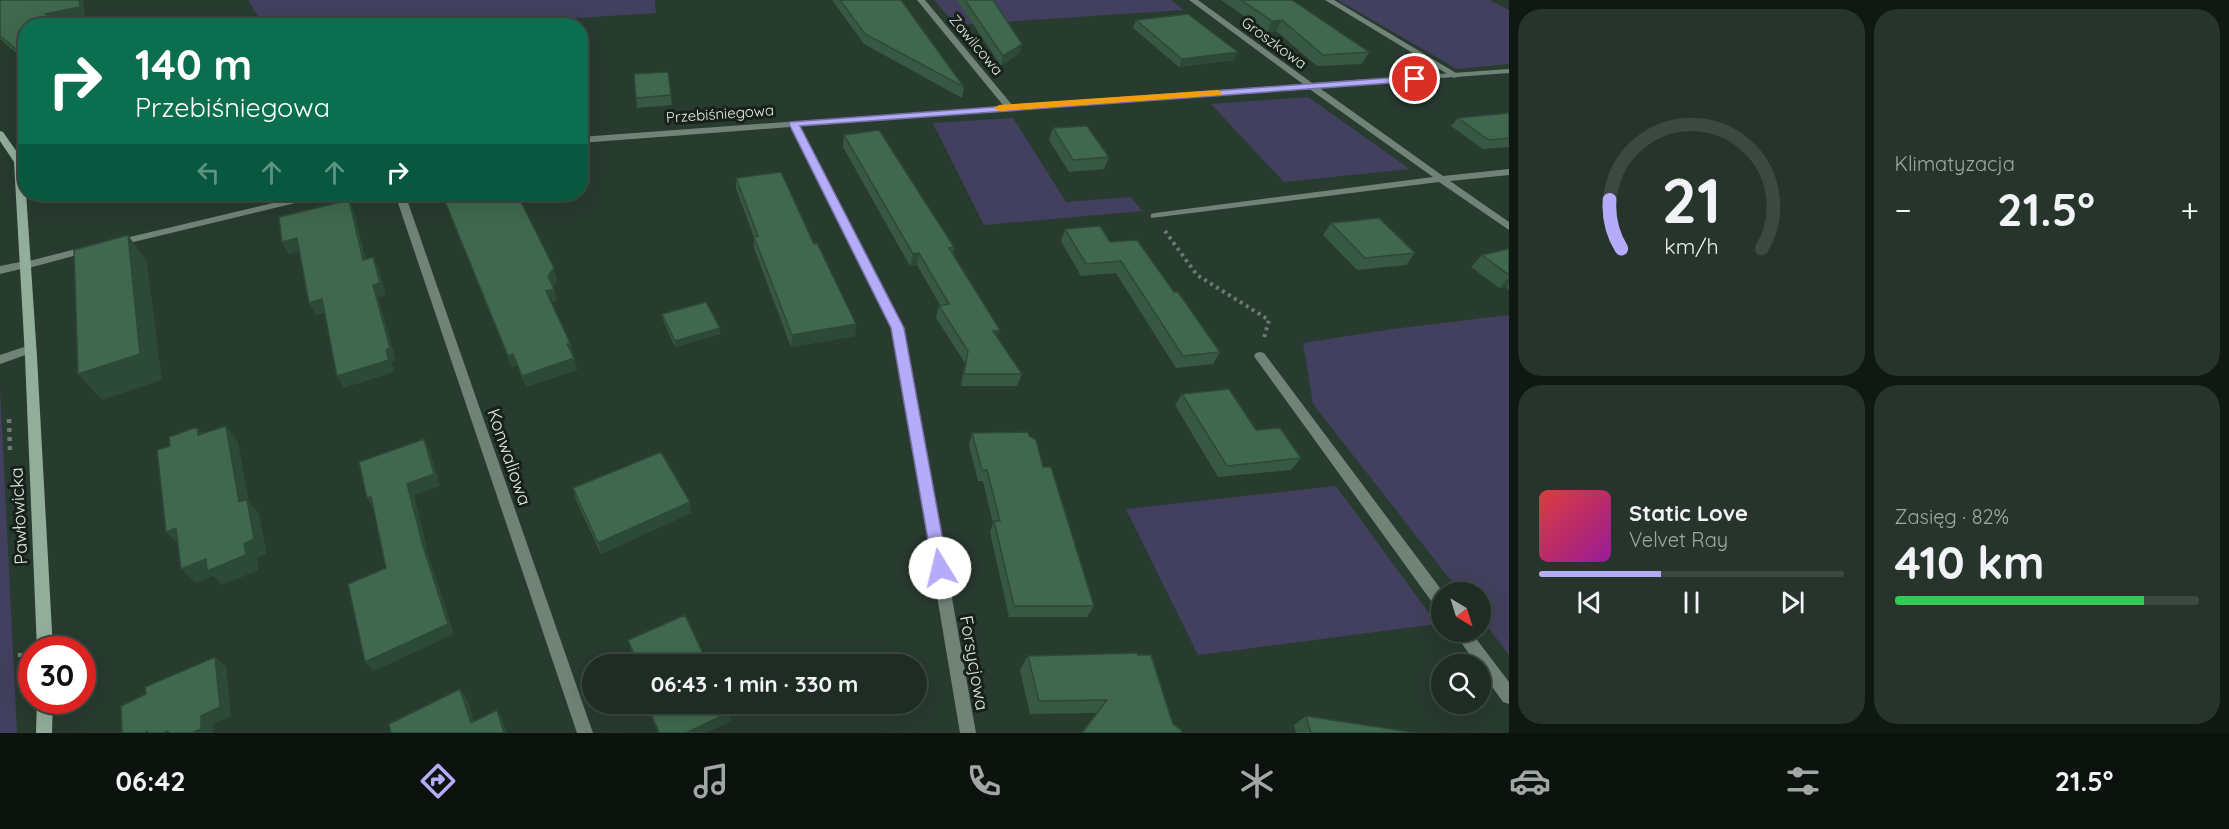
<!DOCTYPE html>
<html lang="pl">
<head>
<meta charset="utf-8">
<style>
  :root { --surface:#1e2c23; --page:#26342b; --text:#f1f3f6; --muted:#a1a7a6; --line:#3c4841; --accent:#b4acf9 }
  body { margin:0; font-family:Quicksand,sans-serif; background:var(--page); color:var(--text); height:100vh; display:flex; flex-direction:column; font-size:22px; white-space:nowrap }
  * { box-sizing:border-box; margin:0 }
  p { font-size:20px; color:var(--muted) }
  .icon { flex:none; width:33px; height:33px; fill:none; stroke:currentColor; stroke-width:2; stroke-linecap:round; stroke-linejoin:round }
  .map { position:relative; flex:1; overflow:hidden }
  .details { display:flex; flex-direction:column; gap:9px; padding:9px; background:#101813; width:720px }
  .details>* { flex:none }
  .top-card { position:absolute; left:18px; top:18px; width:570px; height:183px; border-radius:24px; box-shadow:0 6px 24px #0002,0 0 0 2px var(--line); background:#0b6e4f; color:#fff; overflow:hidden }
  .needle { width:39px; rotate:142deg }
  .buttons { position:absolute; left:1431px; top:582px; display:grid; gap:12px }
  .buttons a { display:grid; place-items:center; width:60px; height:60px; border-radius:50%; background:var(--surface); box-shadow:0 6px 24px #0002,0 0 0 2px var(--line); font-size:30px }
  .speed { position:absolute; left:18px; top:636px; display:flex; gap:12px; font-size:30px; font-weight:700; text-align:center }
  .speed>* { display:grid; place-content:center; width:78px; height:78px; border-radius:50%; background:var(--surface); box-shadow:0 6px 24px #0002,0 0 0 2px var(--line); line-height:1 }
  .speed .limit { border:9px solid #d22; background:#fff; color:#111 }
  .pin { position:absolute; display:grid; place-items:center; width:51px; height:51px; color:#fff; margin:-26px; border:3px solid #fff; border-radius:50%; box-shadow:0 2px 6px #0007 }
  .me { position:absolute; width:66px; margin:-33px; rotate:351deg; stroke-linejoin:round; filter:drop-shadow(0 0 4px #0008) }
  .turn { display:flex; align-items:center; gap:21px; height:126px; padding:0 18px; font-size:27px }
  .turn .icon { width:78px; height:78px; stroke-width:2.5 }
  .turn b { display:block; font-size:42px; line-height:51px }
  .lanes { display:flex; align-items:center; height:57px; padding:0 18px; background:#0003; justify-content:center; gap:30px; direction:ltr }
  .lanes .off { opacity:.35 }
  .big { font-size:45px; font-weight:800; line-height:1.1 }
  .details .card { flex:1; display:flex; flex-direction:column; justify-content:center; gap:9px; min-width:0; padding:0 21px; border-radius:24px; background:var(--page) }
  .details .dial { align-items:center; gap:0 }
  .dial svg { height:156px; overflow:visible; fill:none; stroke:var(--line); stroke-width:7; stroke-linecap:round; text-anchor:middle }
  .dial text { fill:var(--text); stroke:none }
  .song { display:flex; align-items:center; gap:18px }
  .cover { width:72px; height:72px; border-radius:9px; background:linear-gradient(135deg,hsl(0 70% 55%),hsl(300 70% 35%)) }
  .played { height:6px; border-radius:3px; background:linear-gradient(90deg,var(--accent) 40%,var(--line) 40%) }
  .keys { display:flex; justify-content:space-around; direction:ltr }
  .heat { display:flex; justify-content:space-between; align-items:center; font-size:33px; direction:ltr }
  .charge { height:9px; border-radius:4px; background:linear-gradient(90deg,#34c759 82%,var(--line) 0) }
  .details .tiles { flex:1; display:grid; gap:9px; grid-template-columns:repeat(2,1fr) }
  .trip { position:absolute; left:582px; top:654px; width:345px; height:60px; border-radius:30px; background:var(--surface); box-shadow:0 6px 24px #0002,0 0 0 2px var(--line); font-weight:800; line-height:60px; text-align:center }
  .menu { display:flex; height:96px; justify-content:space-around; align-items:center; background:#0c120e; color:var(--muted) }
  .menu .icon { width:42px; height:42px }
  .menu .selected { color:var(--accent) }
  .menu b { font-size:27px; color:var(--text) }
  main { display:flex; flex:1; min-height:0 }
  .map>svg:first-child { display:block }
  .green { fill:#43405f }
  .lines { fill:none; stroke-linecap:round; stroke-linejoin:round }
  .path-far1 { stroke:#6a7b70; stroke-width:4; stroke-dasharray:3 4; stroke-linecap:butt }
  .path { stroke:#6a7b70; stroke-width:4.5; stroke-dasharray:4 5; stroke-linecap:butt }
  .lane { fill:#718377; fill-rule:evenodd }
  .street { fill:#718377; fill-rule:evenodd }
  .secondary { fill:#92ae9b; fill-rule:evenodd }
  .wall { fill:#375944 }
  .shaded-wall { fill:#2d4937 }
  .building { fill:#40684f; stroke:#2d4937; stroke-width:1.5 }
  .route { fill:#b4acf9; stroke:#7570a2; stroke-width:1.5 }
  .slow { fill:#f59e0b }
  .labels { text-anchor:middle; stroke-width:6; stroke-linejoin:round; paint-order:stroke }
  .far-street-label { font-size:15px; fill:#dfebe3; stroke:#17201a }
  .street-label { font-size:18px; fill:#dfebe3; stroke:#17201a }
</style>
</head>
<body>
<main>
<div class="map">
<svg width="1509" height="733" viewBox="0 0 1509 733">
  <rect width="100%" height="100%" fill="#283b2f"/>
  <path class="green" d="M248,0H655L656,13L498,23L484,19L464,26H264Z
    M934,0H1171L1184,10L956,25Z
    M1338,0H1489L1509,10V64L1457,69Z
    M1308,97L1410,169L1284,182L1211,104Z
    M1013,118L1066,202L1131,197L1142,211L984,225L933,123Z
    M1509,315V655L1481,618L1480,592H1460L1313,404L1303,343L1393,329Z
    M0,389L17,733H0Z
    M1336,486L1437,624L1198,655L1126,509Z"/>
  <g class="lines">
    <path class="path-far1" d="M1165,231L1197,275L1269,320L1264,338"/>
    <path class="path" d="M9,419L10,451
      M20,653L22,693"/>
    <path class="lane" d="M917,0H925L1013,106V110H1007Z
      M1325,0H1334L1461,76L1454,78Z
      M1308,84H1314L1443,176L1509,169V175L1450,181L1509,222V230L1439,182L1151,218V214L1155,213L1433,177L1308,88Z
      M25,261L30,265L29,267L0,274V266Z
      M30,345L34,346L36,349L34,352L0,364V355Z
      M1260,352L1264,353L1443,592L1442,611L1437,609L1256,359L1254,356L1256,353Z
      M1454,632H1471L1509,682V704L1503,702L1480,670V664H1476Z"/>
    <path class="street" d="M1189,0H1198L1312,83L1509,69V73L800,126L904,328L976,733H960L892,328L791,127L580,143V137L1303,84Z
      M311,194H326L324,196L117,246L112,243L117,240Z
      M395,194H405L593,733H577Z
      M88,246L93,249L92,251L25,269L20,265L21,263Z"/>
    <path class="secondary" d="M0,131L3,132L24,162L37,357L53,650H37L25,357L14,162L0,141Z
      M37,700H53L52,733H36Z"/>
  </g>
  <path class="wall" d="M0,0L85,16L55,22L26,26V61L0,39Z
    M832,0H901L964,87L962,98L864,44Z
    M957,0H993L1020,53L1001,66Z
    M1221,0H1292L1369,52L1362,64L1317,66L1276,31L1267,32Z
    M1136,20L1234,60L1179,67L1133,28Z
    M671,95L672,105L637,108L636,98Z
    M1509,113V147L1483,149L1451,126L1458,118Z
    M1053,128L1109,157L1104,169L1069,172L1049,140Z
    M844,135L954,247L953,253L997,338L1022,374L1017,386H961L965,363L936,318L939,306L940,305L917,265L910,266L843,147Z
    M736,178L814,244L856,324L855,336L791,347L754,248V237L736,189Z
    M442,194H482L485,200L557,280L553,286L557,300L551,302L570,343L577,370L526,387L517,365L512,367Z
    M1331,223L1415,253L1406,265L1357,270L1323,235Z
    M1065,229L1110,242L1174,292L1220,352L1213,364L1176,368L1116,273L1081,276L1061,241Z
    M1509,249V290L1506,287L1499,288L1471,267L1482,255Z
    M662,314L720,328V334L675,347L663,320Z
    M1182,394L1256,430L1301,458L1291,470L1218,477L1175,405Z
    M972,433L1043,467L1094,606L1087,617H1009L990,532L993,523L983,481H978L969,445Z
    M573,488L691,513L601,554L576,500Z
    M628,640L708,664H636Z
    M1138,655L1170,715L1173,724L1182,733H1081L1096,713L1030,714L1020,670L1028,656Z
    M646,704H726L731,721L705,733H658Z
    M1306,716L1417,733H1296L1294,725Z"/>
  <path class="shaded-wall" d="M79,0H83L85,16L50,23L45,14Z
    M1282,20L1276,31L1267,32L1272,21Z
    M1022,44L1020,53L1001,66L1003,56Z
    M1238,52L1234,60L1179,67L1182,59Z
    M118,194H151L152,197L125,204Z
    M349,200L354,212L369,272L363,260Z
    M128,235L147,262L162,380L102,400L78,374Z
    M297,238L304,250L288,254L282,242Z
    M919,253L917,265L910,266L913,254Z
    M373,257L379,269L386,295L378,297L396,360L392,362L394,372L344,388L337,376L386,350L373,285Z
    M554,268L557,280L551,288L548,276Z
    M1509,277V284L1506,287L1499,288Z
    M554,289L557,300L549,303L546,291Z
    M322,299L329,312L316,315L309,303Z
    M856,324L855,336L791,347L792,335Z
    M720,328V334L675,347V341Z
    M1000,330L996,342L993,331Z
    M570,343L573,355L567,344Z
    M513,354L517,365L512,367L508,356Z
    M574,358L577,370L526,387L522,376Z
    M226,426L238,442L249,502L259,514L267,554L257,558L259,570L222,585L213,576L196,583L181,569L239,502Z
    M197,427L210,443L198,435Z
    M424,439L430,451L440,486L414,495L429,557L454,634L374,671L365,662L423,546L407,484Z
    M371,497L374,510L367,498Z
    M690,502L691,513L601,554L598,543Z
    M176,528L181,547L166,532Z
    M215,657L226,666L231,716L213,724V733H192L201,716Z
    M460,689L467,699L477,732L471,723Z
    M497,710L502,719L507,733H504Z
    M730,712L731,721L705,733H686Z"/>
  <path class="building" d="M0,0H79L80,7L45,14L60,26H26V57L0,36Z
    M840,0H901L964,87L865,34Z
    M965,0H993L1022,44L1003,56Z
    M1241,0H1292L1369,52L1323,55L1282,20L1272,21Z
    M1188,14L1238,52L1182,59L1136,20Z
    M668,72L671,95L636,98L634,74Z
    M1509,113V138L1489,140L1458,118Z
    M1087,126L1109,157L1073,160L1053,128Z
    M879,130L954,247L949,248L1000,330L993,331L1022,374H964L968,351L939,306L949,304L919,253L913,254L844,135Z
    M781,172L814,244L817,243L856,324L792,335L754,237L758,236L736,178Z
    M442,194H482L485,200L486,194H517L554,268L548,276L554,289L546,291L570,343L567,344L574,358L522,376L513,354L508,356Z
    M349,200L363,260L373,257L380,283L373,285L390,348L386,350L389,360L337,376L322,299L309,303L297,238L282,242L279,217Z
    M1379,218L1415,253L1365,258L1331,223Z
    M1100,226L1110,242L1137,240L1174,292H1178L1220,352L1183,356L1121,261L1086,264L1065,229Z
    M128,235L140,354L78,374L74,250Z
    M1509,249V275L1482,255Z
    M706,302L720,328L675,341L662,314Z
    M1229,389L1256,430L1280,428L1301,458L1227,466L1182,394Z
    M226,426L239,502L247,499L254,539L244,544L246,555L207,571L206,559L181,569L176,528L166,532L157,450L170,446L169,437L197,427L198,435Z
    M1028,432L1029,436L1036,440L1043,467H1051L1094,606H1014L994,521H1000L987,470H982L972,433Z
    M424,439L434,474L407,484L423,546L448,624L365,662L348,584L386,568L371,497L367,498L359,462Z
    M661,452L690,502L598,543L573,488Z
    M685,615L708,664H638L628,640Z
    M1137,653L1138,655H1151L1170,715L1173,724L1181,730L1182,733H1082L1107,700L1039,701L1028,656Z
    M215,657L220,707L201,716V729L192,733H169L168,731L163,733H148L147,731L144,733H122L121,706L146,694L145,687Z
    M460,689L471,723L497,710L504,733H391L389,724Z
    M647,704H726L730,712L686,733H659Z
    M1306,716L1417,733H1311Z"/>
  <path class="route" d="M1415,76L1419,77V81L800,126L904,328L948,568L946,574L940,576L934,574L891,328L789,124L790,122Z"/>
  <path class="slow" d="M1218,90L1222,93L1221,95L999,111L994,108L999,105Z"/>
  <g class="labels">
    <g class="far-street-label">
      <text transform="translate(1274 43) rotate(36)" y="5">Groszkowa</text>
      <text transform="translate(976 45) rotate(50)" y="5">Zawilcowa</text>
      <text transform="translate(720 114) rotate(-4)" y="5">Przebiśniegowa</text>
    </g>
    <g class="street-label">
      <text transform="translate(509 457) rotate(71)" y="6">Konwaliowa</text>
      <text transform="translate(19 516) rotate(-93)" y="6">Pawłowicka</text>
      <text transform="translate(974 663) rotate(80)" y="6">Forsycjowa</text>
    </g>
  </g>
</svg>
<div class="buttons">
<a><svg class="needle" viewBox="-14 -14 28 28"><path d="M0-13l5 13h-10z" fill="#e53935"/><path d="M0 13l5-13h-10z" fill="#a1a7a6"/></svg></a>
<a><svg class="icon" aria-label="search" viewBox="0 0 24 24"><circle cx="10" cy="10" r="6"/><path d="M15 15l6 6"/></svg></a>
</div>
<div class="speed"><div class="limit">30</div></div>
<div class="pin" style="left:1415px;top:79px;background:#d93025"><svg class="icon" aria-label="arrive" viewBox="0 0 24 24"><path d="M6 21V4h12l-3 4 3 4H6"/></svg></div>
<svg class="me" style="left:940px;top:568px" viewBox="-20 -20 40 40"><circle r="19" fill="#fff"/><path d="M0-13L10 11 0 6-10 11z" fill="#b4acf9"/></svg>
<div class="trip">06:43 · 1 min · 330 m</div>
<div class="top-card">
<div class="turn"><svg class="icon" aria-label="right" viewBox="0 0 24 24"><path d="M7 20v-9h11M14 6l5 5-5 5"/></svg><div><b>140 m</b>Przebiśniegowa</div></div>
<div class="lanes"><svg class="icon off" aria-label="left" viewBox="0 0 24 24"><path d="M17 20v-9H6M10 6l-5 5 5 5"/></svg><svg class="icon off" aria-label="ahead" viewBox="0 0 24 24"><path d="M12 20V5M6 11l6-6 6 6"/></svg><svg class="icon off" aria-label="ahead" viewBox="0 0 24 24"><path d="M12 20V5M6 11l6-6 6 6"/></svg><svg class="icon" aria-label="right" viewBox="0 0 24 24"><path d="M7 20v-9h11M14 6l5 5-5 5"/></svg></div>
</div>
</div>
<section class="details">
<div class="tiles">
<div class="card dial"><svg viewBox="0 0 100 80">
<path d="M14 69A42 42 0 1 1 86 69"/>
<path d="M14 69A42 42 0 0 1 8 44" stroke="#b4acf9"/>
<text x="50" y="56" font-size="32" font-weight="700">21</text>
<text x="50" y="72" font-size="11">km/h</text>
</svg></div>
<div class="card"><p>Klimatyzacja</p>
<div class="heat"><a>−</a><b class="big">21.5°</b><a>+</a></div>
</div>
<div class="card">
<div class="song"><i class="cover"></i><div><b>Static Love</b><p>Velvet Ray</p></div></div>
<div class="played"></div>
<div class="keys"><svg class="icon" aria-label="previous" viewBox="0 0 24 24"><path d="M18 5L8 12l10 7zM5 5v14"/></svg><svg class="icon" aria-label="pause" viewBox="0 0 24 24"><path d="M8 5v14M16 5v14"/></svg><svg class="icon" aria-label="next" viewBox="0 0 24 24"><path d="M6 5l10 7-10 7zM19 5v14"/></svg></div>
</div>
<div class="card"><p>Zasięg · 82%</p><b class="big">410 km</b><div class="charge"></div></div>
</div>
</section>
</main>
<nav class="menu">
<b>06:42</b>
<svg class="icon selected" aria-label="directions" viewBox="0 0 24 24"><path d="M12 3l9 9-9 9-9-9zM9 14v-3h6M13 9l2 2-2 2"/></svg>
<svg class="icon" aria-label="music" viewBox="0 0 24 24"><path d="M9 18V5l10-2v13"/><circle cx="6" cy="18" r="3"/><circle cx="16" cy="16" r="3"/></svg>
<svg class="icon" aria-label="phone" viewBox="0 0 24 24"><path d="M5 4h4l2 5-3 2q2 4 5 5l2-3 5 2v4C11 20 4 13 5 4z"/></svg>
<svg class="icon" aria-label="climate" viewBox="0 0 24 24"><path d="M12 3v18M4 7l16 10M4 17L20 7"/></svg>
<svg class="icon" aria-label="car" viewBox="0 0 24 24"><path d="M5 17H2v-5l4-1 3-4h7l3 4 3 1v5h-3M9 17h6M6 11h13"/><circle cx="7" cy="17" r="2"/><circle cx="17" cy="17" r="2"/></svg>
<svg class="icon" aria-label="filters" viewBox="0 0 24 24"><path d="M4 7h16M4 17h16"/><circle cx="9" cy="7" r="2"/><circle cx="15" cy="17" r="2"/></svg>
<b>21.5°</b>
</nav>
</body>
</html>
